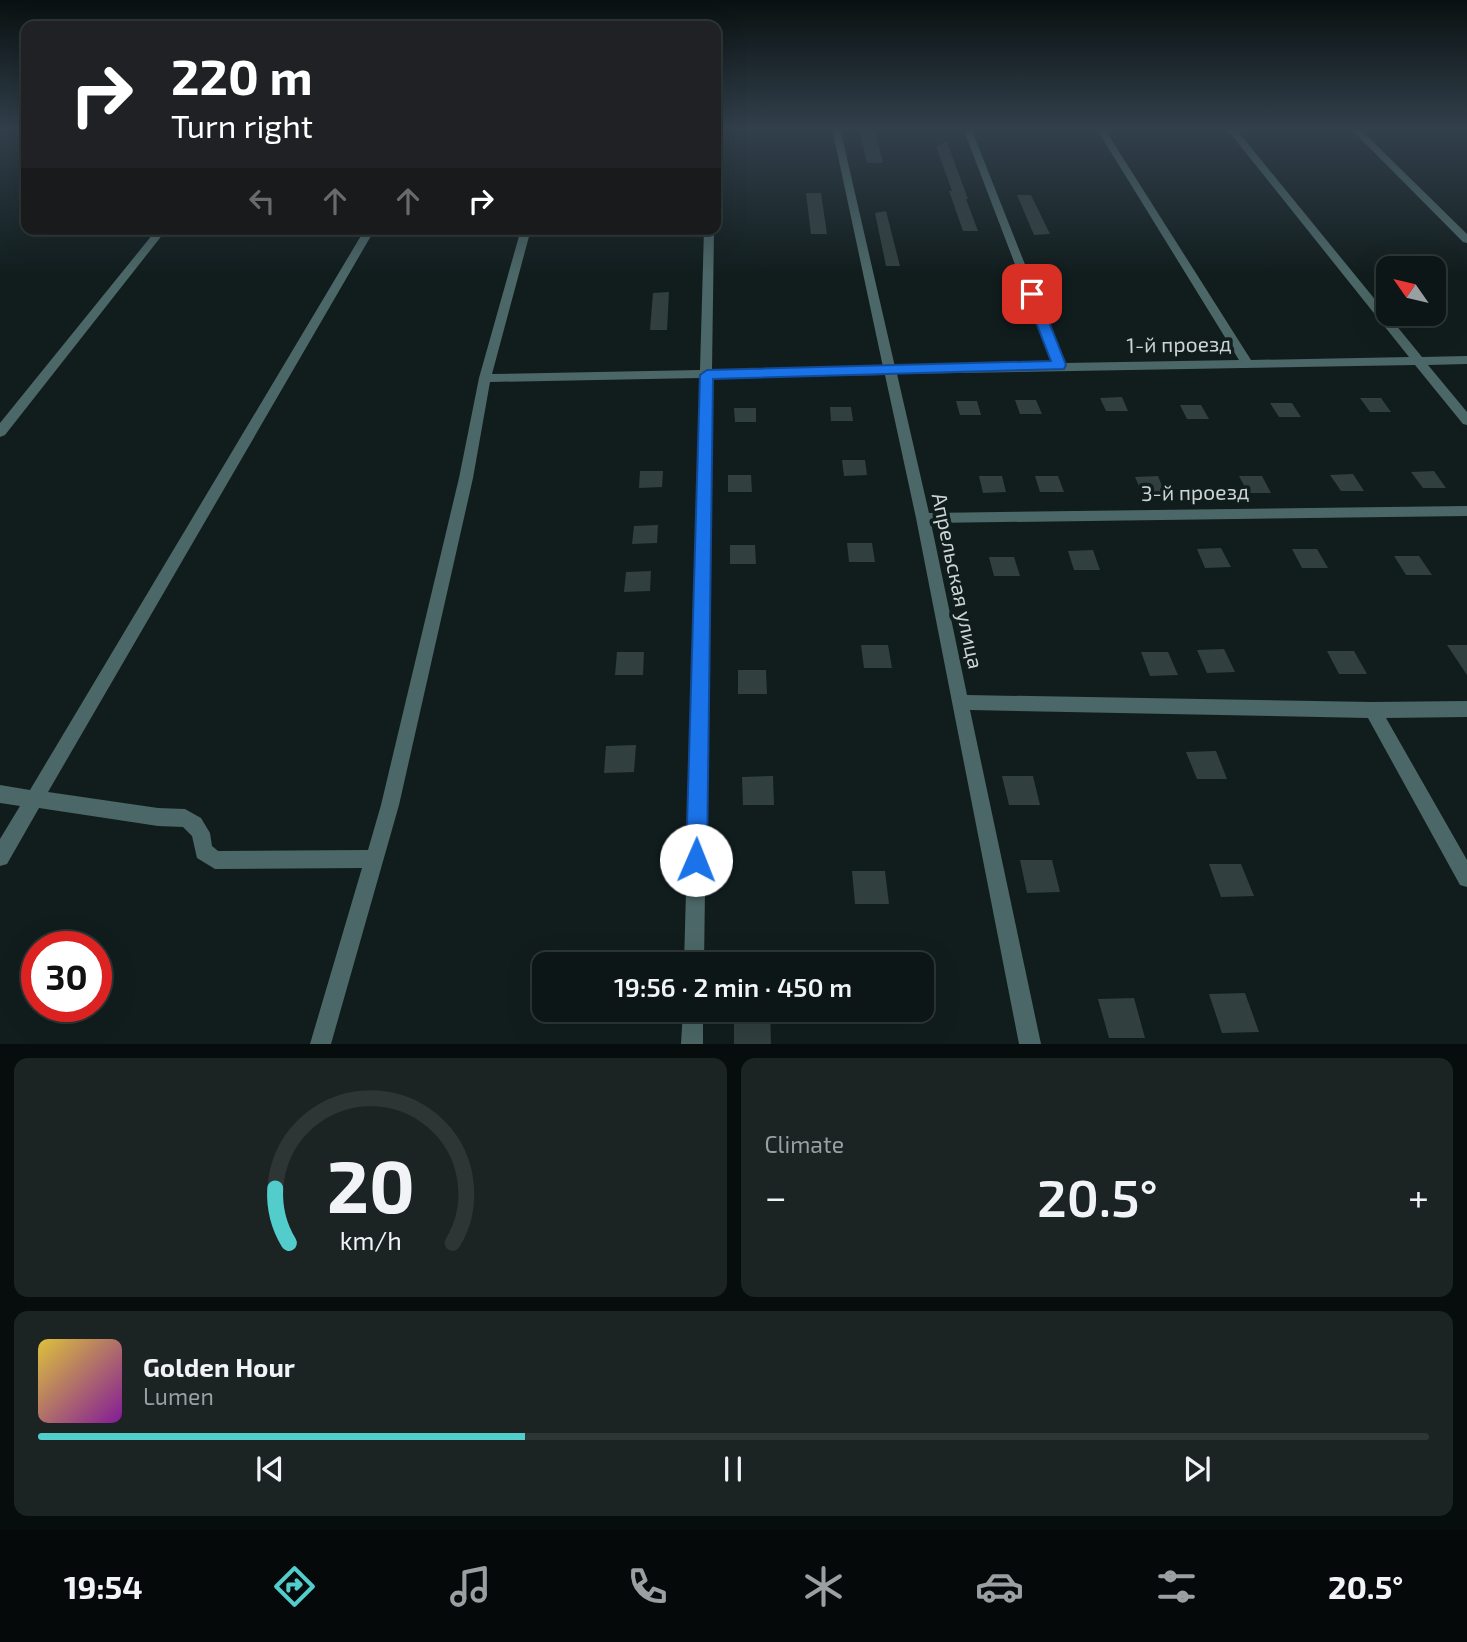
<!DOCTYPE html>
<html lang="en">
<head>
<meta charset="utf-8">
<style>
  :root { --surface:#0d1616; --page:#1b2323; --text:#f1f3f6; --muted:#9a9fa1; --line:#2d3535; --accent:#52cdcc }
  body { margin:0; font-family:"Exo 2",sans-serif; background:var(--page); color:var(--text); height:100vh; display:flex; flex-direction:column; font-size:26px; white-space:nowrap }
  * { box-sizing:border-box; margin:0 }
  p { font-size:23px; color:var(--muted) }
  .icon { flex:none; width:38px; height:38px; fill:none; stroke:currentColor; stroke-width:2; stroke-linecap:round; stroke-linejoin:round }
  .map { position:relative; height:1044px; overflow:hidden }
  .panel { display:flex; flex-direction:column; gap:14px; padding:14px; background:#070c0c; flex:1 }
  .panel>* { flex:none }
  .top-card { position:absolute; left:21px; top:21px; width:700px; height:214px; border-radius:14px; box-shadow:0 7px 28px #0002,0 0 0 2px var(--line); background:#202124; color:#fff; overflow:hidden }
  .needle { width:46px; rotate:304deg }
  .buttons { position:absolute; left:1376px; top:256px; display:grid; gap:14px }
  .buttons a { display:grid; place-items:center; width:70px; height:70px; border-radius:14px; background:var(--surface); box-shadow:0 7px 28px #0002,0 0 0 2px var(--line); font-size:35px }
  .speed { position:absolute; left:21px; top:931px; display:flex; gap:14px; font-size:35px; font-weight:700; text-align:center }
  .speed>* { display:grid; place-content:center; width:91px; height:91px; border-radius:50%; background:var(--surface); box-shadow:0 7px 28px #0002,0 0 0 2px var(--line); line-height:1 }
  .speed .limit { border:10px solid #d22; background:#fff; color:#111 }
  .pin { position:absolute; display:grid; place-items:center; width:60px; height:60px; color:#fff; margin:-30px; border-radius:14px; box-shadow:0 4px 10px #0006 }
  .me { position:absolute; width:77px; margin:-38px; rotate:1deg; stroke-linejoin:round; filter:drop-shadow(0 0 5px #0008) }
  .turn { display:flex; align-items:center; gap:24px; height:147px; padding:0 35px; font-size:32px }
  .turn .icon { width:91px; height:91px; stroke-width:2.5 }
  .turn b { display:block; font-size:49px; line-height:60px }
  .lanes { display:flex; align-items:center; height:66px; padding:0 35px; background:#0003; justify-content:center; gap:35px; direction:ltr }
  .lanes .off { opacity:.35 }
  .big { font-size:52px; font-weight:600; line-height:1.1 }
  .panel .card { flex:1; display:flex; flex-direction:column; justify-content:center; gap:10px; min-width:0; padding:0 24px; border-radius:14px; background:var(--page) }
  .panel .dial { align-items:center; gap:0 }
  .dial svg { height:182px; overflow:visible; fill:none; stroke:var(--line); stroke-width:7; stroke-linecap:round; text-anchor:middle }
  .dial text { fill:var(--text); stroke:none }
  .song { display:flex; align-items:center; gap:21px }
  .cover { width:84px; height:84px; border-radius:10px; background:linear-gradient(135deg,hsl(50 70% 55%),hsl(290 70% 35%)) }
  .played { height:7px; border-radius:4px; background:linear-gradient(90deg,var(--accent) 35%,var(--line) 35%) }
  .keys { display:flex; justify-content:space-around; direction:ltr }
  .heat { display:flex; justify-content:space-between; align-items:center; font-size:38px; direction:ltr }
  .panel .tiles { flex:1; display:grid; gap:14px; grid-template-columns:1fr 1fr }
  .card:last-child { grid-column:span 2 }
  .trip { position:absolute; left:532px; top:952px; width:402px; height:70px; border-radius:14px; background:var(--surface); box-shadow:0 7px 28px #0002,0 0 0 2px var(--line); font-weight:600; line-height:70px; text-align:center }
  .menu { display:flex; height:112px; justify-content:space-around; align-items:center; background:#050909; color:var(--muted) }
  .menu .icon { width:49px; height:49px }
  .menu .current { color:var(--accent) }
  .menu b { font-size:32px; color:var(--text) }
  .map>svg:first-child { display:block }
  .building { fill:#323f3f }
  .lines { fill:none; stroke-linecap:round; stroke-linejoin:round }
  .minor { fill:#4c6767; fill-rule:evenodd }
  .route { fill:#1a73e8; stroke:#114b97; stroke-width:2 }
  .labels { text-anchor:middle; stroke-width:7; stroke-linejoin:round; paint-order:stroke }
  .street-label { font-size:21px; fill:#cdd5d4; stroke:#111d1d }
</style>
</head>
<body>
<div class="map">
<svg width="1467" height="1044" viewBox="0 0 1467 1044">
  <rect width="100%" height="100%" fill="#111d1d"/>
  <path class="building" d="M859,128H874L883,163H867Z
    M947,142L968,199H966L978,231H963L949,191H952L936,146Z
    M806,193H821L827,234H811Z
    M1017,195H1031L1050,234L1034,235Z
    M886,211L900,266H886L875,213Z
    M669,292L667,330H650L653,293Z
    M1122,397L1128,411H1106L1100,398Z
    M1360,398H1381L1391,412H1370Z
    M1015,400H1036L1042,414H1020Z
    M956,401H977L981,415H960Z
    M1270,403H1292L1301,417H1279Z
    M1180,405H1201L1209,419H1187Z
    M830,407H851L853,421H831Z
    M734,408H756V422H735Z
    M842,460H865L867,475L844,476Z
    M640,471H663L662,487L639,488Z
    M1434,471L1446,488H1423L1411,472Z
    M1353,474L1364,491H1341L1330,475Z
    M728,475H751L752,492H728Z
    M979,476H1002L1006,492L983,493Z
    M1035,476H1058L1064,492H1040Z
    M1158,476L1165,493H1142L1135,477Z
    M1239,476H1262L1271,493H1248Z
    M658,525L657,543L632,544L634,526Z
    M847,543H872L875,562H849Z
    M730,545H755L756,564H730Z
    M1221,548L1231,567L1205,568L1197,549Z
    M1292,549H1317L1328,568H1302Z
    M1093,550L1100,570H1074L1068,551Z
    M1394,556H1419L1432,575H1406Z
    M989,557H1014L1020,576H994Z
    M651,571L650,591L624,592L626,572Z
    M861,645H888L892,668H864Z
    M1447,645H1467V675Z
    M1224,649L1235,672L1207,673L1197,650Z
    M1327,651H1354L1367,674H1339Z
    M617,652H644L643,675H615Z
    M1141,652H1168L1178,675L1150,676Z
    M738,670H766L767,694H738Z
    M636,745L634,772L604,773L606,746Z
    M1216,751L1227,779H1197L1186,752Z
    M773,776L774,805H743L742,777Z
    M1002,776H1033L1040,805H1009Z
    M1020,860H1052L1060,892L1027,893Z
    M1209,864H1241L1254,896L1221,897Z
    M852,871H885L889,904H855Z
    M1245,993L1259,1032L1222,1033L1209,994Z
    M1134,998L1145,1038H1109L1098,999Z
    M734,1010H770L771,1044H734Z"/>
  <g class="lines">
    <path class="minor" d="M832,128H840L895,367L1053,364L963,128H971L1064,363L1239,360L1096,128H1104L1251,360L1409,357L1226,128H1235L1422,357L1467,356V364L1428,365L1467,412V425L1463,424L1415,365L897,374L929,513L1467,506V516L931,523L967,695L1373,702L1467,701V717L1386,718L1467,860V887L1460,885L1368,718L970,710L1041,1044H1019L916,518L885,375L712,378L704,964H684L700,378L490,382L473,478L399,805L331,1044H310L362,868L215,869L197,858L192,836L183,827L158,826L39,808L7,864L0,866V839L20,806L0,803V785L30,790L365,229H375L48,792L158,808L185,809L201,818L210,833L212,846L218,851L368,850L381,805L459,478L479,378L521,229H531L492,374L700,370L704,229H714L712,370L883,367Z
      M1350,128H1359L1467,234V243L1463,242Z
      M157,229H167L5,435L0,437V423Z
      M683,1010H703V1044H681Z"/>
  </g>
  <linearGradient id="sky" x2="0" y2="1"><stop stop-color="#091010"/><stop offset="0.47" stop-color="#32404c"/><stop offset="1" stop-color="#32404c" stop-opacity="0"/></linearGradient>
  <rect width="1467" height="274" fill="url(#sky)"/>
  <path class="route" d="M1032,291L1038,294L1066,365L1064,369L713,379L707,860L704,868L696,871L689,868L686,860L700,375L707,370L1051,361L1025,294Z"/>
  <g class="labels">
    <g class="street-label">
      <text transform="translate(1179 345) rotate(-1)" y="7">1-й проезд</text>
      <text transform="translate(1195 493) rotate(-1)" y="7">3-й проезд</text>
      <text transform="translate(957 581) rotate(78)" y="7">Апрельская улица</text>
    </g>
  </g>
</svg>
<div class="buttons">
<a><svg class="needle" viewBox="-14 -14 28 28"><path d="M0-13l5 13h-10z" fill="#e53935"/><path d="M0 13l5-13h-10z" fill="#9a9fa1"/></svg></a>
</div>
<div class="speed"><div class="limit">30</div></div>
<div class="pin" style="left:1032px;top:294px;background:#d93025"><svg class="icon" aria-label="arrive" viewBox="0 0 24 24"><path d="M6 21V4h12l-3 4 3 4H6"/></svg></div>
<svg class="me" style="left:696px;top:860px" viewBox="-20 -20 40 40"><circle r="19" fill="#fff"/><path d="M0-13L10 11 0 6-10 11z" fill="#1a73e8"/></svg>
<div class="trip">19:56 · 2 min · 450 m</div>
<div class="top-card">
<div class="turn"><svg class="icon" aria-label="right" viewBox="0 0 24 24"><path d="M7 20v-9h11M14 6l5 5-5 5"/></svg><div><b>220 m</b>Turn right</div></div>
<div class="lanes"><svg class="icon off" aria-label="left" viewBox="0 0 24 24"><path d="M17 20v-9H6M10 6l-5 5 5 5"/></svg><svg class="icon off" aria-label="ahead" viewBox="0 0 24 24"><path d="M12 20V5M6 11l6-6 6 6"/></svg><svg class="icon off" aria-label="ahead" viewBox="0 0 24 24"><path d="M12 20V5M6 11l6-6 6 6"/></svg><svg class="icon" aria-label="right" viewBox="0 0 24 24"><path d="M7 20v-9h11M14 6l5 5-5 5"/></svg></div>
</div>
</div>
<section class="panel">
<div class="tiles">
<div class="card dial"><svg viewBox="0 0 100 80">
<path d="M14 69A42 42 0 1 1 86 69"/>
<path d="M14 69A42 42 0 0 1 8 45" stroke="#52cdcc"/>
<text x="50" y="56" font-size="32" font-weight="700">20</text>
<text x="50" y="72" font-size="11">km/h</text>
</svg></div>
<div class="card"><p>Climate</p>
<div class="heat"><a>−</a><b class="big">20.5°</b><a>+</a></div>
</div>
<div class="card">
<div class="song"><i class="cover"></i><div><b>Golden Hour</b><p>Lumen</p></div></div>
<div class="played"></div>
<div class="keys"><svg class="icon" aria-label="previous" viewBox="0 0 24 24"><path d="M18 5L8 12l10 7zM5 5v14"/></svg><svg class="icon" aria-label="pause" viewBox="0 0 24 24"><path d="M8 5v14M16 5v14"/></svg><svg class="icon" aria-label="next" viewBox="0 0 24 24"><path d="M6 5l10 7-10 7zM19 5v14"/></svg></div>
</div>
</div>
</section>
<nav class="menu">
<b>19:54</b>
<svg class="icon current" aria-label="directions" viewBox="0 0 24 24"><path d="M12 3l9 9-9 9-9-9zM9 14v-3h6M13 9l2 2-2 2"/></svg>
<svg class="icon" aria-label="music" viewBox="0 0 24 24"><path d="M9 18V5l10-2v13"/><circle cx="6" cy="18" r="3"/><circle cx="16" cy="16" r="3"/></svg>
<svg class="icon" aria-label="phone" viewBox="0 0 24 24"><path d="M5 4h4l2 5-3 2q2 4 5 5l2-3 5 2v4C11 20 4 13 5 4z"/></svg>
<svg class="icon" aria-label="climate" viewBox="0 0 24 24"><path d="M12 3v18M4 7l16 10M4 17L20 7"/></svg>
<svg class="icon" aria-label="car" viewBox="0 0 24 24"><path d="M5 17H2v-5l4-1 3-4h7l3 4 3 1v5h-3M9 17h6M6 11h13"/><circle cx="7" cy="17" r="2"/><circle cx="17" cy="17" r="2"/></svg>
<svg class="icon" aria-label="filters" viewBox="0 0 24 24"><path d="M4 7h16M4 17h16"/><circle cx="9" cy="7" r="2"/><circle cx="15" cy="17" r="2"/></svg>
<b>20.5°</b>
</nav>
</body>
</html>
